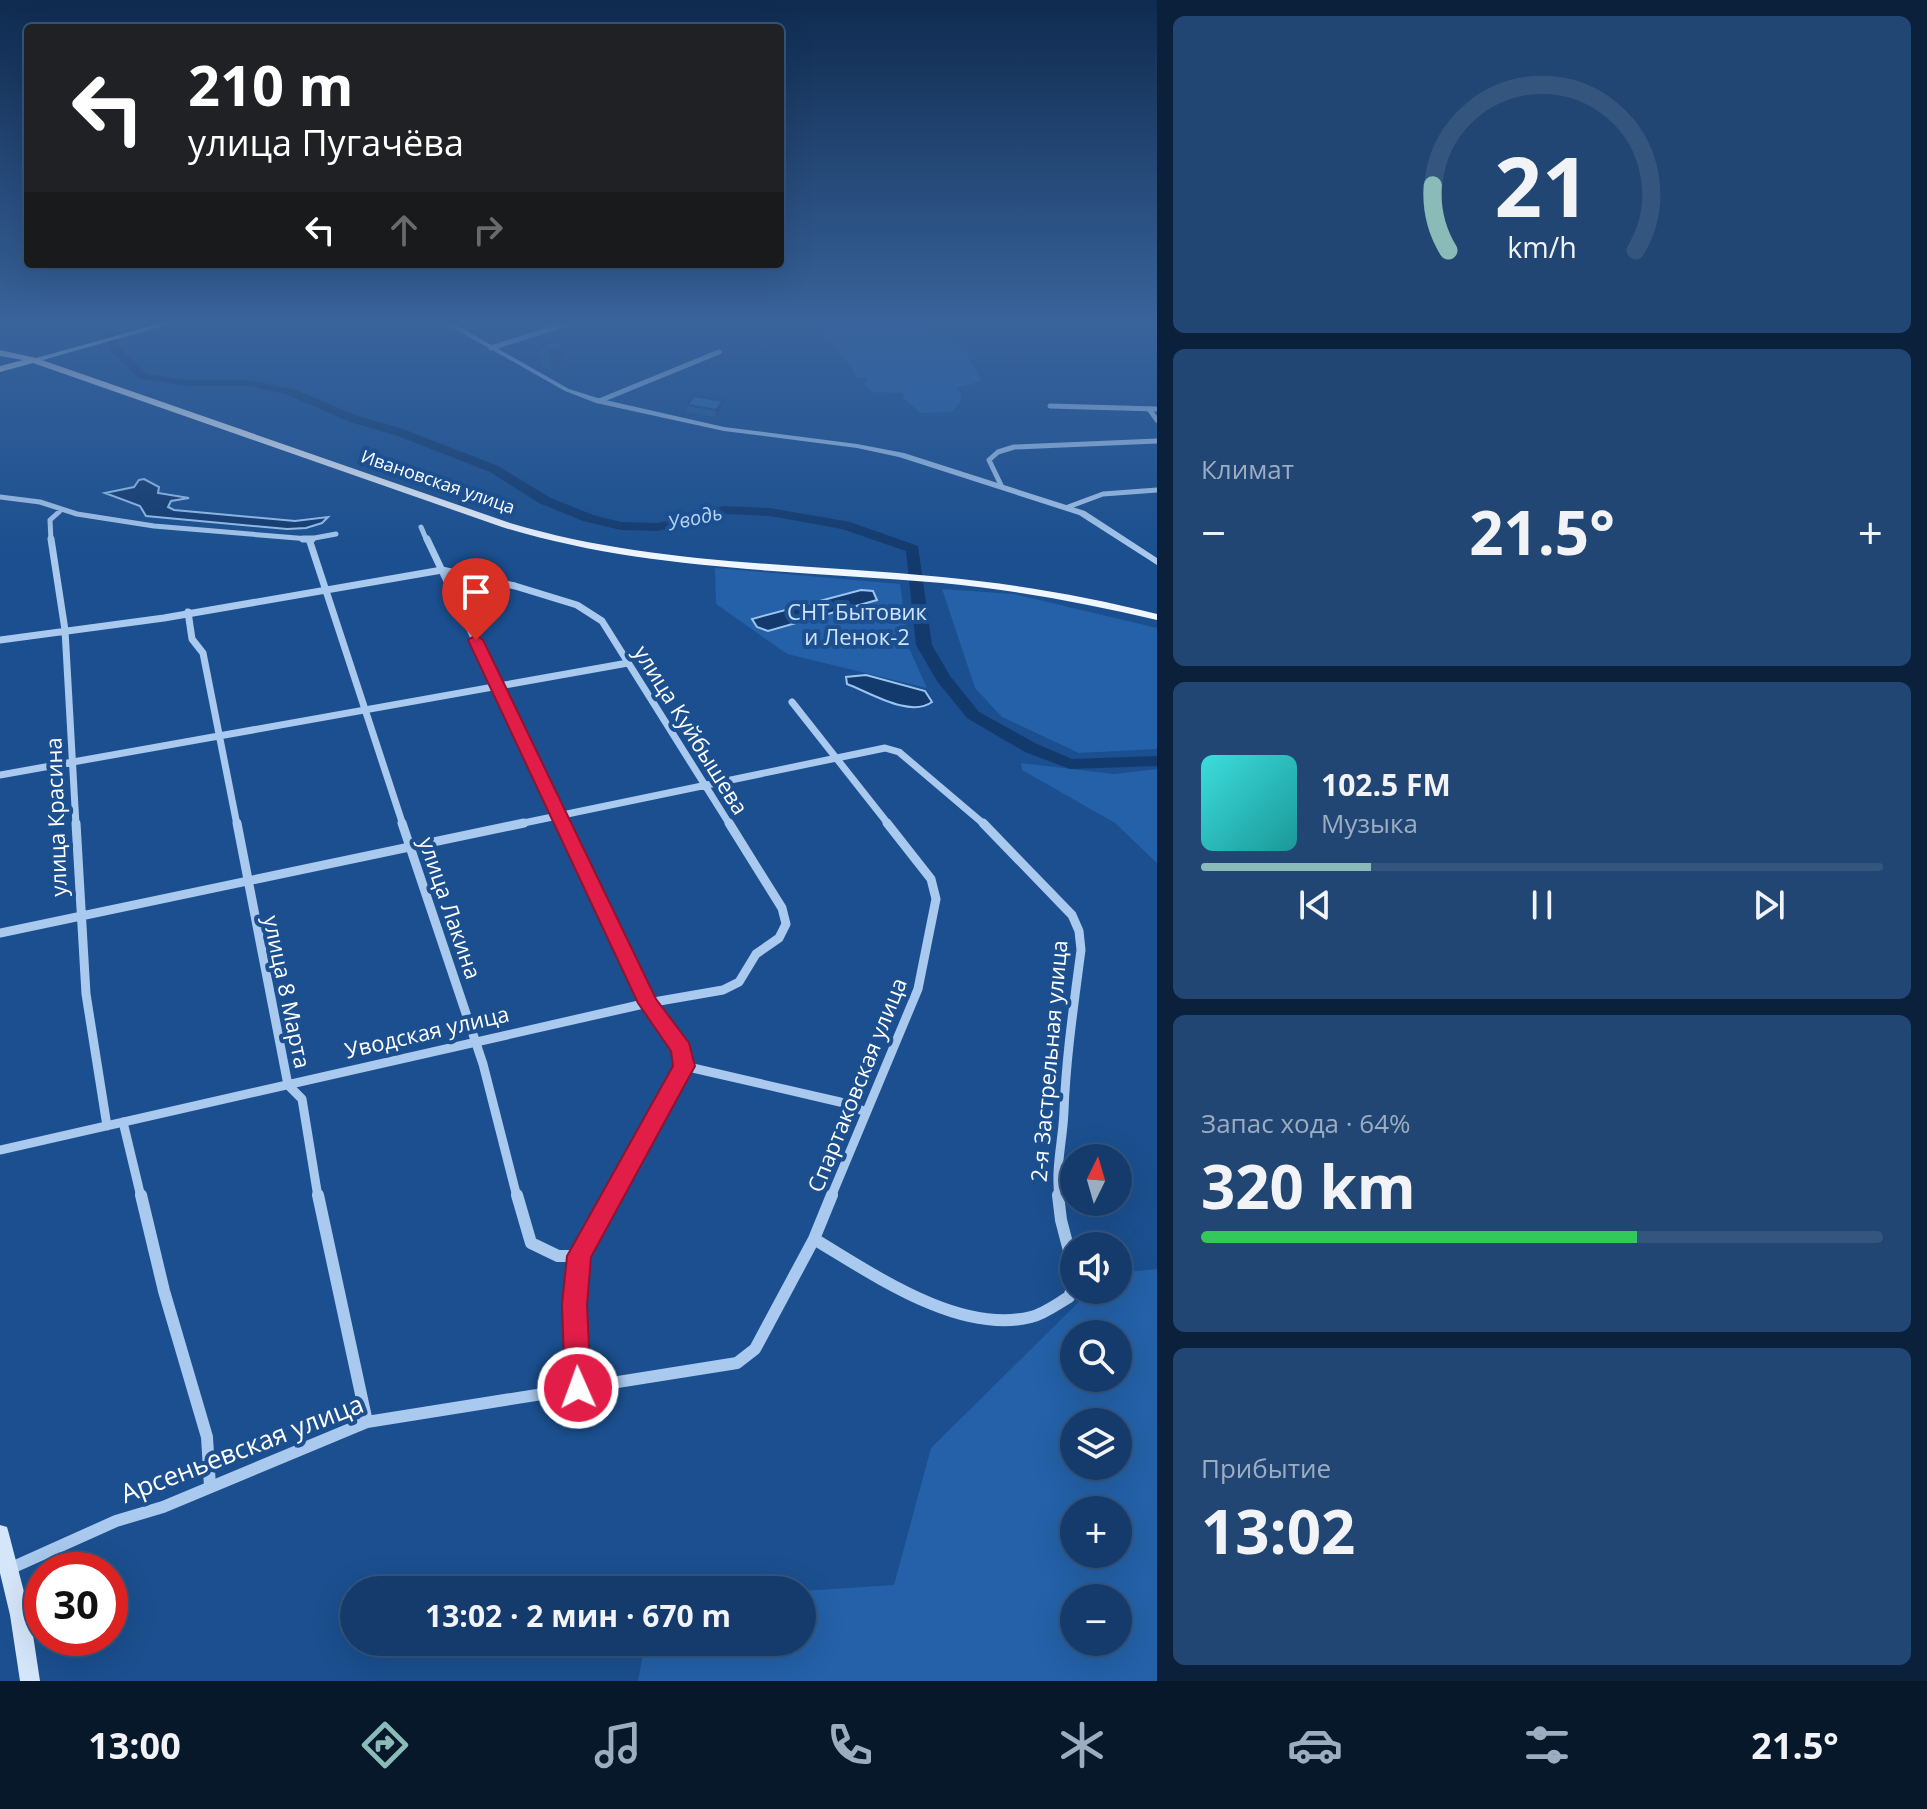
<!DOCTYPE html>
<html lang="ru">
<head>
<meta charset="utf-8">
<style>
  :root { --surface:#143b6b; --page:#214673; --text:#f1f3f6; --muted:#9dadc1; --line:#33557e; --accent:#8bbbb9 }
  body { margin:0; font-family:"Open Sans",sans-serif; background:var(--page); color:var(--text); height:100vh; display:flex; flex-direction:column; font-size:30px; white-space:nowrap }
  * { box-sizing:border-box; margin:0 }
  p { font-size:26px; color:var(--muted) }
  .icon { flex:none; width:44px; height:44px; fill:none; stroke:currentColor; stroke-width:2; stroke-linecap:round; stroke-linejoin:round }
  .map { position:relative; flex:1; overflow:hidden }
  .sheet { display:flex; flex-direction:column; gap:16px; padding:16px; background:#0b203b; width:770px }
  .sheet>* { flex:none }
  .top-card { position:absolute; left:24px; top:24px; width:760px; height:244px; border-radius:8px; box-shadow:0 8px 32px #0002,0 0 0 2px var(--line); background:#202124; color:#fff; overflow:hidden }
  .needle { width:52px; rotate:5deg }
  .controls { position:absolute; left:1060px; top:1144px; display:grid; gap:16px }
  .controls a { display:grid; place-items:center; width:72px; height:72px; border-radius:50%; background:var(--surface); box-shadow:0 8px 32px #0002,0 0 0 2px var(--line); font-size:40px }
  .speed { position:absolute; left:24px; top:1552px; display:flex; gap:16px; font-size:40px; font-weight:700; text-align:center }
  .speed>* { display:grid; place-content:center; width:104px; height:104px; border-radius:50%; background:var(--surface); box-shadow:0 8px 32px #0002,0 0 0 2px var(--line); line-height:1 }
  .speed .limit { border:12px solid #d22; background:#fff; color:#111 }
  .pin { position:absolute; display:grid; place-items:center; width:68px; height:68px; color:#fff; margin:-82px -34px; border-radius:50% 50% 50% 0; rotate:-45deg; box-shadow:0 0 8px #0007 }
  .pin .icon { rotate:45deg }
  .me { position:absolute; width:88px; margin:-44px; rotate:358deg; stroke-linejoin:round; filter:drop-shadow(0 0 6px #0008) }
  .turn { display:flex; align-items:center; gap:28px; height:168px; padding:0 32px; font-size:36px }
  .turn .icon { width:104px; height:104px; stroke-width:2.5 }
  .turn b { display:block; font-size:56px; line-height:68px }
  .lanes { display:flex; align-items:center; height:76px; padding:0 32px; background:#0003; justify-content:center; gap:40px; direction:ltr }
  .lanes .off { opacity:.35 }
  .big { font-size:60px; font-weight:700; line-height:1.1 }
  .sheet .widget { flex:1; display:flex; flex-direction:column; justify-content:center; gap:12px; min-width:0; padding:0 28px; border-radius:12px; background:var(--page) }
  .sheet .dial { align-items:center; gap:0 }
  .dial svg { height:208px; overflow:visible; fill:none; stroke:var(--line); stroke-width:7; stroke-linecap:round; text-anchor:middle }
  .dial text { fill:var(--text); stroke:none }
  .song { display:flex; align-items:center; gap:24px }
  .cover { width:96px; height:96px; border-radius:12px; background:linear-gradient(135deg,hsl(180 70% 55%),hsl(180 70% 35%)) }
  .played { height:8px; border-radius:4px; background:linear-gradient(90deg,var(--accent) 25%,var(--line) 25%) }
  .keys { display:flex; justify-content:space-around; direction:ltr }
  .heat { display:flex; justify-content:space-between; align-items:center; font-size:44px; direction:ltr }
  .charge { height:12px; border-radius:6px; background:linear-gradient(90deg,#34c759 64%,var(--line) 0) }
  .trip { position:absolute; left:340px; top:1576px; width:476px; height:80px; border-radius:40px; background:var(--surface); box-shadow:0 8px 32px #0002,0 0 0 2px var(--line); font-weight:700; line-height:80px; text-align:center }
  .dock { display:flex; height:128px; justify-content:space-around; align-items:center; background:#08182b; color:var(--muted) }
  .dock .icon { width:56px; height:56px }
  .dock .active { color:var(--accent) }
  .dock b { font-size:36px; color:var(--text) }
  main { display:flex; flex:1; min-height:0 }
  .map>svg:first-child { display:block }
  .green { fill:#2461a8; fill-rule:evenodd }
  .water { fill:#123a6d; stroke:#9cc4f0; stroke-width:2 }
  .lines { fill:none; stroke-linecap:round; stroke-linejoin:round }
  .river { fill:#123a6d; fill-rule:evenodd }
  .minor-far3 { stroke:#a9c9ee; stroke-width:5 }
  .minor-far2 { stroke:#a9c9ee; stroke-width:7 }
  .minor-far1 { stroke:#a9c9ee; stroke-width:9 }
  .minor { stroke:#a9c9ee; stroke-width:12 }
  .tertiary { fill:#a9c9ee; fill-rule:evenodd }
  .secondary { fill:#d6e6fa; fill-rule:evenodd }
  .primary { fill:#f0f6ff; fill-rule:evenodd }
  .wall { fill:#245895 }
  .shaded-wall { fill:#1d4779 }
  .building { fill:#2a66ad; stroke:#1d4779; stroke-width:2 }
  .route { fill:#e11d48; stroke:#92132f; stroke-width:2 }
  .labels { text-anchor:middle; stroke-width:8; stroke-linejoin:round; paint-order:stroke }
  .far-street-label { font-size:18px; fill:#fff; stroke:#1b4f8f }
  .far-water-label { font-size:20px; font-style:italic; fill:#b5d3f5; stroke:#1b4f8f }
  .park-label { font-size:22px; fill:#cfe3fa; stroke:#1b4f8f }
  .street-label { font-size:22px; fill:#fff; stroke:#1b4f8f }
  .near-street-label { font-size:26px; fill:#fff; stroke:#1b4f8f }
</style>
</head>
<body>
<main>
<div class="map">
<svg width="1157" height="1681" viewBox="0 0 1157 1681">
  <rect width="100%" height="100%" fill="#1b4f8f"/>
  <path class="green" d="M814,321H917L925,332L966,348L970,362L982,381L956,388L961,393L960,403L951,412L921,413L903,398L904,393L873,392L864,384L869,378H856L854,370Z
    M715,568L900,584L909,648L927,688L787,654L716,604Z
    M942,589L1014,594L1157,628V749L1079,753L1002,717L975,688Z
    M1021,763L1114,774L1157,769V863L1115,823L1022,770Z
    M1157,1269V1681H638L645,1642H802V1591L894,1585L931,1448L1091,1290H1118V1273ZM1074,1334H1118V1378H1074ZM1118,1422V1466H1074V1422ZM1118,1510V1554H1074V1510ZM1074,1598H1118V1642H1074Z"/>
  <path class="water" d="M144,479L159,487L158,493L189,498L171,501L168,507L174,510L295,521L328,517L322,523L306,528L287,529L146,516L140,506L105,493L134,487L139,480Z
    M861,590L873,591L877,600L768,631L757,627L752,619Z
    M866,675L925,691L932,702C910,718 871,693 847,684L846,677Z"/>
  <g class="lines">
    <path class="river" d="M99,321H109L120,348L147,374L189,380H248L293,389L358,416L403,429L498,466L549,497L593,515L621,522L658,523L724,506L770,508L850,522L918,546L932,645L950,676L979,712L1037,744L1072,759L1157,756V766L1070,769L1025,752L967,718L937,681L916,645L906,551L842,529L770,516L724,514L658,531L621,530L583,521L539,503L490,472L395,435L350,422L286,394L248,386H189L140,379L111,351Z"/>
    <path class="minor-far3" d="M491,348L575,321
      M599,401L719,352
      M1050,406L1157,409
      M1149,409L1157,420
      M1001,485L989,460L998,452L1014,447L1157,441
      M0,497L40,502L77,514L154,526L309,539L336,534
      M1068,507L1103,494L1157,490
      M421,527L427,541
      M51,541L50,520L60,511"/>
    <path class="minor-far2" d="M51,539L65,630L76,825
      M303,539H312
      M309,539L403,825
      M427,539L563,825
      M188,612L192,639L203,653L237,825
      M0,640L164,618L442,570L515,586L577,605L602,621L730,825
      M792,702L889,825
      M0,775L628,663
      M514,825L885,748L899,752L985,825"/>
    <path class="minor-far1" d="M76,823L86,994L107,1126
      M237,823L288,1085L302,1099L318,1197
      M402,823L483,1064L517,1197
      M562,823L648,1003L681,1049L684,1066
      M983,823L1072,915L1079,931L1081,950C1074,1004 1066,1057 1064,1111C1063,1140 1055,1167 1059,1197
      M0,933L524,823
      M684,1066L840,1102L866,1112
      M123,1122L141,1197
      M0,1150L648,1003L723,990L739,982L756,954L779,938L786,924L782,908L729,823
      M612,1197L684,1066
      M831,1197L918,989L936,899L931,879L887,823"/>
    <path class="minor" d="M141,1195L164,1291L207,1437L210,1487
      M318,1195L367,1422
      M517,1195L531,1243L558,1256H579
      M1058,1195L1061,1220L1074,1270
      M814,1239C873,1274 959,1335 1031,1317C1044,1314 1057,1304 1069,1297L1074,1283
      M578,1388L575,1305L579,1256L613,1195
      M9,1569L116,1521L163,1507L367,1422L737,1363L755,1349L814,1239L832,1195"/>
    <path class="tertiary" d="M441,321H449L569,389L601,399L724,427L857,444L904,453L1085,511L1157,558V565L1079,515L899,457L857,448L724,431L596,403L565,391Z"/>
    <path class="secondary" d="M169,321H180L36,362L29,360Z
      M0,1525L7,1527L9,1534L30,1615L40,1681H20L10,1615L0,1573Z"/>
    <path class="primary" d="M0,350L36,358L510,523C650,565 797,563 942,577C1015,584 1086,596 1157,614V620C1086,603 1015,590 942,583C794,570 645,571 502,527L33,363L0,372V366L23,360L0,356Z"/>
  </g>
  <path class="wall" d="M541,346H564V366L551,371L541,366Z
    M687,405L722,408L716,417L687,412Z"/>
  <path class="shaded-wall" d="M564,346V366L551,371V350Z
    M723,401L722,408L716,417V410Z"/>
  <path class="building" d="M554,341L564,346L551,350L541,346Z
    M694,396L723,401L716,410L687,405Z"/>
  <linearGradient id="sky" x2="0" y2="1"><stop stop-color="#0f2b4f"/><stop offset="0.58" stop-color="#39639b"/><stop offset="1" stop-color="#39639b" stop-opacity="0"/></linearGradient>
  <rect width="1157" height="556" fill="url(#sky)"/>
  <path class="route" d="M476,635L483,640L656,999L689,1043L695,1066L591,1257L587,1305L591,1388L587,1397L578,1401L569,1397L565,1388L562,1305L567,1256L673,1066L671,1051L638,1003L468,640Z"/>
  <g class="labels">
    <g class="far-street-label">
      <text transform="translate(438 482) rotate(19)" y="6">Ивановская улица</text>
    </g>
    <g class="far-water-label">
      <text transform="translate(695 518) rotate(-12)" y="7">Уводь</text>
    </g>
    <g class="park-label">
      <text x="857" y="620">СНТ Бытовик<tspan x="857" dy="25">и Ленок-2</tspan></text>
    </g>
    <g class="street-label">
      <text transform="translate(691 730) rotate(58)" y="8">улица Куйбышева</text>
      <text transform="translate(56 817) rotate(-92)" y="8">улица Красина</text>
      <text transform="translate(450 908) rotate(71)" y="8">улица Лакина</text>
      <text transform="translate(287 992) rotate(78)" y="8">улица 8 Марта</text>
      <text transform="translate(427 1032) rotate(-13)" y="8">Уводская улица</text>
      <text transform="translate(1049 1061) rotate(-85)" y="8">2-я Застрельная улица</text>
      <text transform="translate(857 1085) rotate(-68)" y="8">Спартаковская улица</text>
    </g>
    <g class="near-street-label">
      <text transform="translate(242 1449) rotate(-21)" y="9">Арсеньевская улица</text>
    </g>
  </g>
</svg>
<div class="controls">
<a><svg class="needle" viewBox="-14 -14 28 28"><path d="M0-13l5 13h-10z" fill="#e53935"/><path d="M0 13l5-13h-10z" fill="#9dadc1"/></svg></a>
<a><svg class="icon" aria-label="sound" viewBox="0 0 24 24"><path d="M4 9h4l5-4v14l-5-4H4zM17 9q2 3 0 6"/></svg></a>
<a><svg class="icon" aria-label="search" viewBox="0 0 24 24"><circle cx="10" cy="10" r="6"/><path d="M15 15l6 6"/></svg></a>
<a><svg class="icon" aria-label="layers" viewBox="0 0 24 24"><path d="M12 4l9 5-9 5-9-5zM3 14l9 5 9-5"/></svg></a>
<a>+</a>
<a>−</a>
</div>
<div class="speed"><div class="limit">30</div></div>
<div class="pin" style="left:476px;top:640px;background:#d93025"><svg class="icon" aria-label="arrive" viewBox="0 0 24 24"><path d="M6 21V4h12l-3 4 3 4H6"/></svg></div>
<svg class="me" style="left:578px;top:1388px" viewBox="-20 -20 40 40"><circle r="17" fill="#e11d48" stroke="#fff" stroke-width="3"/><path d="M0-11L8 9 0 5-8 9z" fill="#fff"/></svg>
<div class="trip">13:02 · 2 мин · 670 m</div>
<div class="top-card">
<div class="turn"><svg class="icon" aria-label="left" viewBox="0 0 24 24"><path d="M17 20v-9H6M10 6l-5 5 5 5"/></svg><div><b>210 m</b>улица Пугачёва</div></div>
<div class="lanes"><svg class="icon" aria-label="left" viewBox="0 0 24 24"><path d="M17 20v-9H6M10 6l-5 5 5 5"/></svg><svg class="icon off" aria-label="ahead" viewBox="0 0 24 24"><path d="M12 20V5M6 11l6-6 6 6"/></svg><svg class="icon off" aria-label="right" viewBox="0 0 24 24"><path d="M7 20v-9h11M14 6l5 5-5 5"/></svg></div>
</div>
</div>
<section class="sheet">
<div class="widget dial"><svg viewBox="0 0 100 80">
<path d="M14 69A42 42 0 1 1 86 69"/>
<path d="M14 69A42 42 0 0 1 8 44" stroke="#8bbbb9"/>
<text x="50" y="56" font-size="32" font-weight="700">21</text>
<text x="50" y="72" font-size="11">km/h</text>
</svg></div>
<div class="widget"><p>Климат</p>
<div class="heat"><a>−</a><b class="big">21.5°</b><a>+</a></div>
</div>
<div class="widget">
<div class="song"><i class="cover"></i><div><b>102.5 FM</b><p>Музыка</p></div></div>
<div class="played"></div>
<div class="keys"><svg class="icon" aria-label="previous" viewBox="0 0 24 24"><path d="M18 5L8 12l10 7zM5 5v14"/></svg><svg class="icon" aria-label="pause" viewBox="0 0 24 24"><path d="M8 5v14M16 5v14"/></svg><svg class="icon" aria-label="next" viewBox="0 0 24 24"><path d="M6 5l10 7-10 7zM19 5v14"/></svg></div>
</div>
<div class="widget"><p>Запас хода · 64%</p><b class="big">320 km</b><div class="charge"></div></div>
<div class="widget"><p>Прибытие</p><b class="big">13:02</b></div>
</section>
</main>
<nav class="dock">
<b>13:00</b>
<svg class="icon active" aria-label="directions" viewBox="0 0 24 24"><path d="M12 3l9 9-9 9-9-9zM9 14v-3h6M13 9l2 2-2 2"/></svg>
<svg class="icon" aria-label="music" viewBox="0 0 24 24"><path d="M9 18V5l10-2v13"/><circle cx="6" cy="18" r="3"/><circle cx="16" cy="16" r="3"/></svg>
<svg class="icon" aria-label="phone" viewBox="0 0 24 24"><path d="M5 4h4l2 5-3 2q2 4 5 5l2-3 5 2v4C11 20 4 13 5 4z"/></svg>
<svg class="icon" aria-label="climate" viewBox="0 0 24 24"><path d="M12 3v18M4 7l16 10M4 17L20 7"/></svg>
<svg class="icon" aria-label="car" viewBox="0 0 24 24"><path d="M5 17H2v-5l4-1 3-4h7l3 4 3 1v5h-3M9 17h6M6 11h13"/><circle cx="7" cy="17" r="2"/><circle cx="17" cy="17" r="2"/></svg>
<svg class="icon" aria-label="filters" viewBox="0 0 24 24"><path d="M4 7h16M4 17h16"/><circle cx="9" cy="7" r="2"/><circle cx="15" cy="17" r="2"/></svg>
<b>21.5°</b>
</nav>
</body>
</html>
